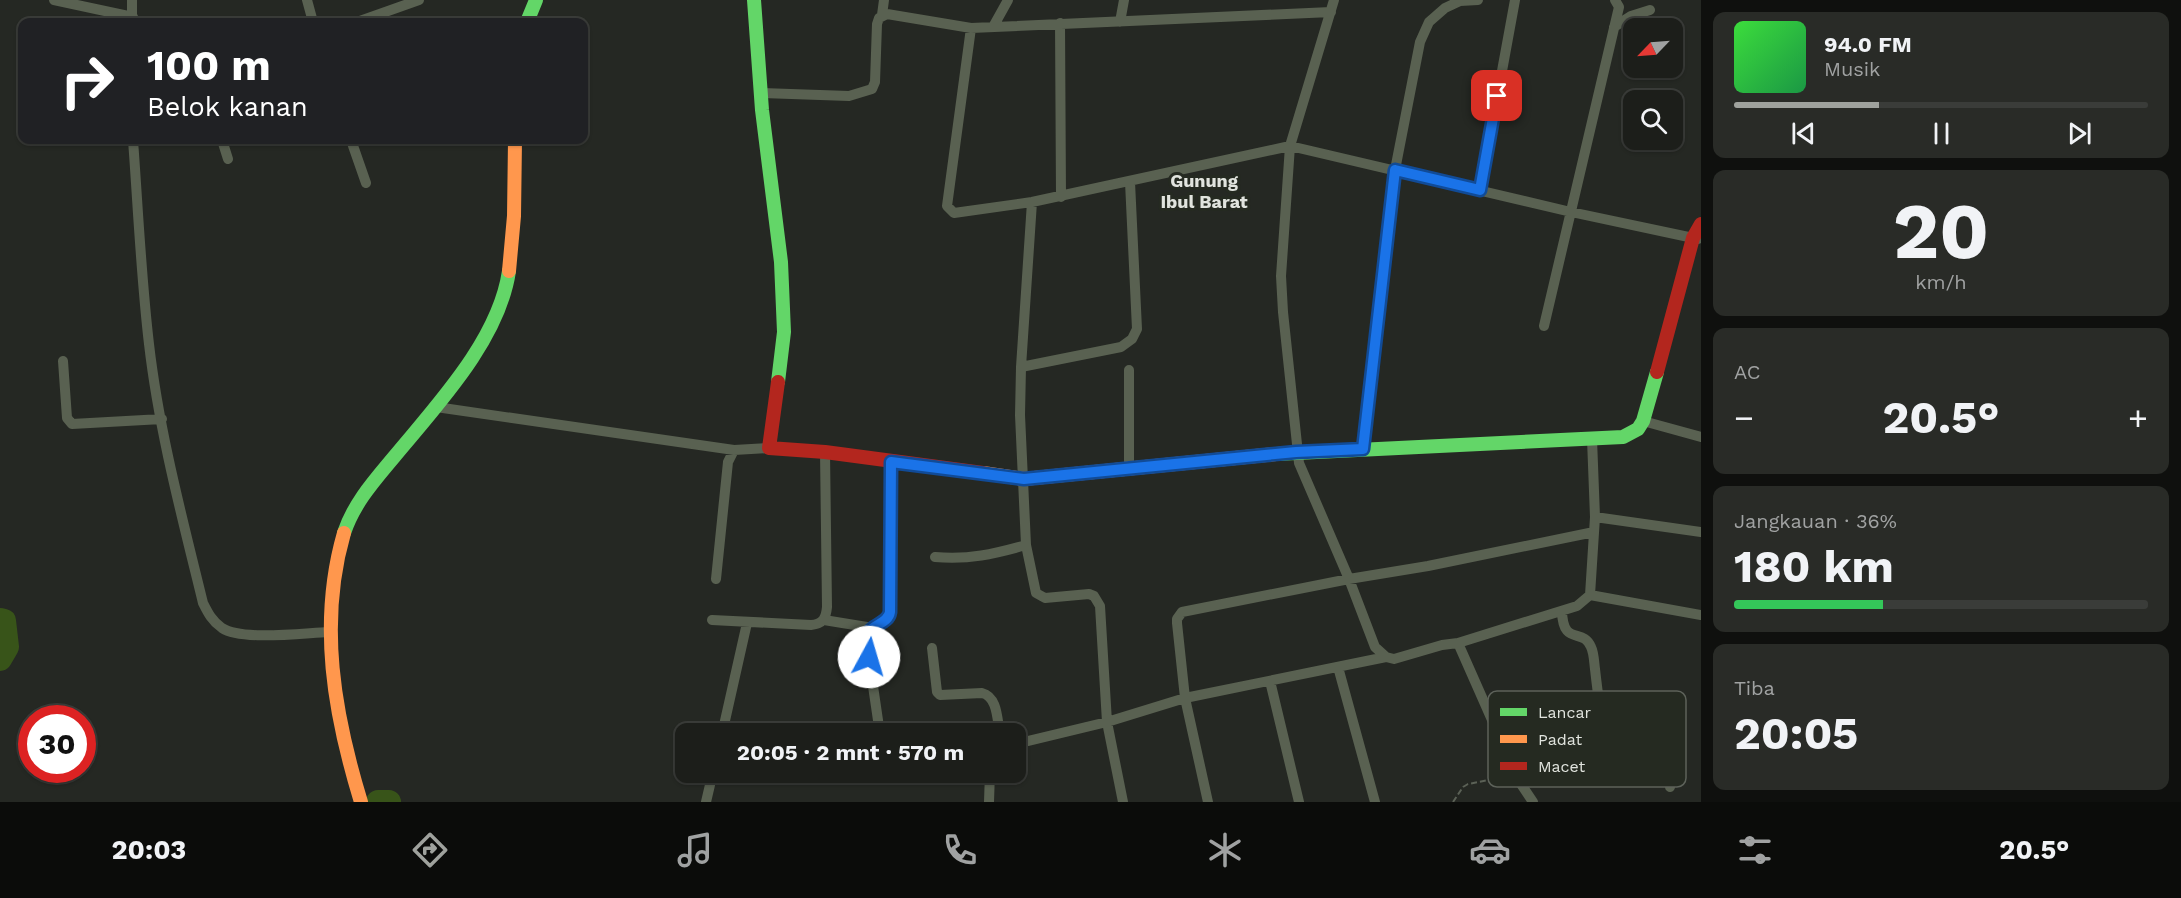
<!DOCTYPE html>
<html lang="id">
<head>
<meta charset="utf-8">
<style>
  :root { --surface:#1c1e1a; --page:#292b27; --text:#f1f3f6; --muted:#a0a2a2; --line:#3a3c39; --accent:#9fa29d }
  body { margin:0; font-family:"Work Sans",sans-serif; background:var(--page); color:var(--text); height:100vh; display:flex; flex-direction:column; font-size:22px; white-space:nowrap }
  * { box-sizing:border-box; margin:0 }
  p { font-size:20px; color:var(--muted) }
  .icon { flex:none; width:33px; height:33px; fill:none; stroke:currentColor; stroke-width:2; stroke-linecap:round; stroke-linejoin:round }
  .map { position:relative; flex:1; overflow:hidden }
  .panel { display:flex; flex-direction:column; gap:12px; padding:12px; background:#0f100e; width:480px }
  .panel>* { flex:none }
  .hud { position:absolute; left:18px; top:18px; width:570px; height:126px; border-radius:12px; box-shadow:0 2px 4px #0004,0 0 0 2px var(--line); background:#202124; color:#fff; overflow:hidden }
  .needle { width:39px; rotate:245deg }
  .buttons { position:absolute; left:1623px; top:18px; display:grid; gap:12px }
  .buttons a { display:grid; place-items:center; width:60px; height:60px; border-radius:12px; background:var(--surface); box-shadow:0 2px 4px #0004,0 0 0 2px var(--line); font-size:30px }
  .speed { position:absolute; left:18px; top:705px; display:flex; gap:12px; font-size:30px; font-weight:700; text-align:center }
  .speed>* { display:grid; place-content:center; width:78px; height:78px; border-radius:50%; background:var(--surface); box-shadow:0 2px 4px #0004,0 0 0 2px var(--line); line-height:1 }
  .speed .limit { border:9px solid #d22; background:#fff; color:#111 }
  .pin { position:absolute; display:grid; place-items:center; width:51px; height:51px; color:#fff; margin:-26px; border-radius:12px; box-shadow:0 3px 9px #0006 }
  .me { position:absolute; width:66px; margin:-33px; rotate:6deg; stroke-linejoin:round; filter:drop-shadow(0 0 4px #0008) }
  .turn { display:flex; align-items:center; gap:21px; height:126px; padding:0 30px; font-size:27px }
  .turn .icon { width:78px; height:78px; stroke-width:2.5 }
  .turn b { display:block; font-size:42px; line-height:51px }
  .big { font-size:45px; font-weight:700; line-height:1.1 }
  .panel .widget { flex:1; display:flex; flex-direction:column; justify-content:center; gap:9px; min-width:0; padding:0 21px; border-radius:12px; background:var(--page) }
  .panel .dial { align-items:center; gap:0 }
  .dial b { font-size:78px; line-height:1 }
  .song { display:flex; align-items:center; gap:18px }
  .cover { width:72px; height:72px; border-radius:9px; background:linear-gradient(135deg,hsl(120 70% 55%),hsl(140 70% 35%)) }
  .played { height:6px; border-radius:3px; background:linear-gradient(90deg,var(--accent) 35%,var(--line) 35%) }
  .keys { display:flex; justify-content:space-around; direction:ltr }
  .heat { display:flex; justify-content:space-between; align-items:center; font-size:33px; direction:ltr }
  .charge { height:9px; border-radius:4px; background:linear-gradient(90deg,#34c759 36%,var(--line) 0) }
  .trip { position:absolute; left:675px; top:723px; width:351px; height:60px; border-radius:12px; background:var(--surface); box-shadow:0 2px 4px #0004,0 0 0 2px var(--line); font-weight:700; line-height:60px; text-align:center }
  .tabs { display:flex; height:96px; justify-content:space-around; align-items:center; background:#0b0c0a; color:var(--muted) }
  .tabs .icon { width:42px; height:42px }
  .tabs .selected { color:var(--accent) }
  .tabs b { font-size:27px; color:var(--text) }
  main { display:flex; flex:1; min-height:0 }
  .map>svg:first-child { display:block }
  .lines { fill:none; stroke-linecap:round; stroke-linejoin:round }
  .river { stroke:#385419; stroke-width:24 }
  .path { stroke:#5b6156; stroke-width:2; stroke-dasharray:6 3; stroke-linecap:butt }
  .street { stroke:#596151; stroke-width:10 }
  .fast { stroke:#63d668; stroke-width:14 }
  .slow { stroke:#ff974d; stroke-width:14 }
  .jam { stroke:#b3261e; stroke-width:14 }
  .route-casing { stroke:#114b97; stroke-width:15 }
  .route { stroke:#1a73e8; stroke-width:10 }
  .labels { text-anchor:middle; stroke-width:6; stroke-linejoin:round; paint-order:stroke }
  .quarter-label { font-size:18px; font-weight:bold; fill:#e1e4de; stroke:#252a21 }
  .key { fill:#252a21; stroke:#5d625a; stroke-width:1.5 }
  .key-label { font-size:16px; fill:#e1e4de }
</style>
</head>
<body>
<main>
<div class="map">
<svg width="1701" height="802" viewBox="0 0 1701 802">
  <rect width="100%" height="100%" fill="#252823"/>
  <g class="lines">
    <path class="river" d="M0,620L4,621L7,647L0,659
      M378,802H389"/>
    <path class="path" d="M1453,802L1463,787L1468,784L1504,777"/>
    <path class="street" d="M54,0L133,17
      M132,0V22
      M307,0L313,22
      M1334,0L1290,146L1281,276L1283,312L1299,463L1349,579L1375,647L1386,657L1394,659L1442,645L1458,643L1519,781L1533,802
      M882,15L884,0
      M357,22L419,0
      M1120,22L1124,0
      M1060,23L1061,197
      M993,27L1008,0
      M1614,27L1631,16L1650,10
      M971,28L947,206L954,213L1032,202L1290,146L1571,212L1698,239
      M761,93L849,96L872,89L875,82L877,24L879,18L887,14L971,28L1331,12
      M133,140C138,207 141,276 149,344C159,431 182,517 203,603C208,613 212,621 222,628C242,641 303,633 328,632
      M222,140L228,159
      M351,140L366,183
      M1480,191L1515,0
      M1032,202L1021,367L1020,415L1026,545L1036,593L1045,598L1089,594L1094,596L1100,606L1107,722L1123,802
      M1544,326L1619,7L1615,0
      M63,361L67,418L72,424L162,419
      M1021,367L1121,347L1132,339L1137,329L1130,182
      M1129,370V469
      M436,407L734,450L769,448
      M1643,421L1701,437
      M1363,449L1395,170L1420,42L1429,22L1445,8L1460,1L1478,0
      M1595,517L1701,532
      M935,557C969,560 994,554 1026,545
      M716,579L728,462L734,450
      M1590,595L1701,615
      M1562,611C1563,647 1583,627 1591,647C1594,653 1594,662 1595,669C1599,702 1598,716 1620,742C1641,767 1666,742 1670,787
      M712,620L811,625C823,624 826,618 827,607L825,452
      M824,620L873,628
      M1458,643L1577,606L1590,595L1595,517L1592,439
      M932,648L937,692L940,695L982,693C998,697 997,720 1000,734
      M1338,667L1375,802
      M1270,681L1299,802
      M722,734L747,623
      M880,734L866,638L868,632L889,617L890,612L891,462
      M1016,744L1107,722L1185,698L1386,657
      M706,802L713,772
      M989,802L990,772
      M1208,802L1185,698L1177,623V619L1182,612L1349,579L1428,566L1594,532"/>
    <path class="fast" d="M754,0L762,110L781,262L784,332L778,382
      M527,22L536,0
      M1276,454L1623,437L1638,429L1643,421L1657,372
      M344,533C354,503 374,481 394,457C437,405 499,340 509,271"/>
    <path class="slow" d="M509,271L514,216L515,140
      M983,473L1024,479L1276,454
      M344,533C318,623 334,714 361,802"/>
    <path class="jam" d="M1657,372L1693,238L1701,224
      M778,382L769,448L825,452L983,473"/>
  </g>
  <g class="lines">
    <g class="route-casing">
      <path id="route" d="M869,657C868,651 866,643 867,637C869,624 888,625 890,612L891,462L1024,479L1296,452L1363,449L1395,170L1480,190L1497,96"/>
    </g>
    <use href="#route" class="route"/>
  </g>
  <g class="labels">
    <g class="quarter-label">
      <text x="1204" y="187">Gunung<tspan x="1204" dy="21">Ibul Barat</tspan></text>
    </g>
  </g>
  <rect x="1488" y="691" width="198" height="96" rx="9" class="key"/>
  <rect x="1500" y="708" width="27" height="8" fill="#63d668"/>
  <rect x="1500" y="735" width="27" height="8" fill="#ff974d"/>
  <rect x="1500" y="762" width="27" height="8" fill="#b3261e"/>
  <g class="key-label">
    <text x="1538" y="718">Lancar</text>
    <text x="1538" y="745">Padat</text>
    <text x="1538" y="772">Macet</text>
  </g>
</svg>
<div class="buttons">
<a><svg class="needle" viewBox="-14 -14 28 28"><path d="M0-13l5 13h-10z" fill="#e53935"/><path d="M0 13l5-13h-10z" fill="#a0a2a2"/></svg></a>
<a><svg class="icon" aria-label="search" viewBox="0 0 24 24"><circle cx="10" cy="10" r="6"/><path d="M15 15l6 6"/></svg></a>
</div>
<div class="speed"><div class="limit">30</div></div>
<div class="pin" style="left:1497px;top:96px;background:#d93025"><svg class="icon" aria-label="arrive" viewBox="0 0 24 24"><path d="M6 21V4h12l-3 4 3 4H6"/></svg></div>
<svg class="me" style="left:869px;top:657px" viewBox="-20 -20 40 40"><circle r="19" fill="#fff"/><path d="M0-13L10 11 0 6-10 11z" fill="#1a73e8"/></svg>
<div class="trip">20:05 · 2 mnt · 570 m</div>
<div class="hud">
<div class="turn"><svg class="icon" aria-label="right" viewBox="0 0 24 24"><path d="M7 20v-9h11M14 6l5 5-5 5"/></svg><div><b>100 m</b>Belok kanan</div></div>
</div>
</div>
<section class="panel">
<div class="widget">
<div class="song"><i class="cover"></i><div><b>94.0 FM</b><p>Musik</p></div></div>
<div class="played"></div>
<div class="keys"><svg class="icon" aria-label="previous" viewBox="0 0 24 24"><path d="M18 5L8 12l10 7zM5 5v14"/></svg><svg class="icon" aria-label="pause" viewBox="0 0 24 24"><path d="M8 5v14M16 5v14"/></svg><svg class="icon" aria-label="next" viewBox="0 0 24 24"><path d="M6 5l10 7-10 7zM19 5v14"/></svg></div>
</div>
<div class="widget dial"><b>20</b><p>km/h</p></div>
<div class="widget"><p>AC</p>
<div class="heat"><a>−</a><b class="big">20.5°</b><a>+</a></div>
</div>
<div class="widget"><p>Jangkauan · 36%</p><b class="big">180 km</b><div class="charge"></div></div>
<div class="widget"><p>Tiba</p><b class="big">20:05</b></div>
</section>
</main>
<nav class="tabs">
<b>20:03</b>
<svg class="icon selected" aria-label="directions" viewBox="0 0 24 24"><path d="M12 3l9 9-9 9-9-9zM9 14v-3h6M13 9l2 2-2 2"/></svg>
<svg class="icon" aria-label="music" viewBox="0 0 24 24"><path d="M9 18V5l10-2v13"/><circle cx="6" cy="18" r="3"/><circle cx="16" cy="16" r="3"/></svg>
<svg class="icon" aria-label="phone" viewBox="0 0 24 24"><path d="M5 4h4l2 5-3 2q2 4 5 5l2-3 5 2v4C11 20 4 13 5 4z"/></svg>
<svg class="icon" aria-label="climate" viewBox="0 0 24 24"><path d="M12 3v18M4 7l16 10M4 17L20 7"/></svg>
<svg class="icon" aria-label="car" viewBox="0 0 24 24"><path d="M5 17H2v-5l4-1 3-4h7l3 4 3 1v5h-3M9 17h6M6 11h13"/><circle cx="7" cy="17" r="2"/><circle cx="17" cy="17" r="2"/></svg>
<svg class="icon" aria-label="filters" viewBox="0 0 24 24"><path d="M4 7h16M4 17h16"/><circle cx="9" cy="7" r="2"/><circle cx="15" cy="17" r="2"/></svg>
<b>20.5°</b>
</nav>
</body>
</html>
